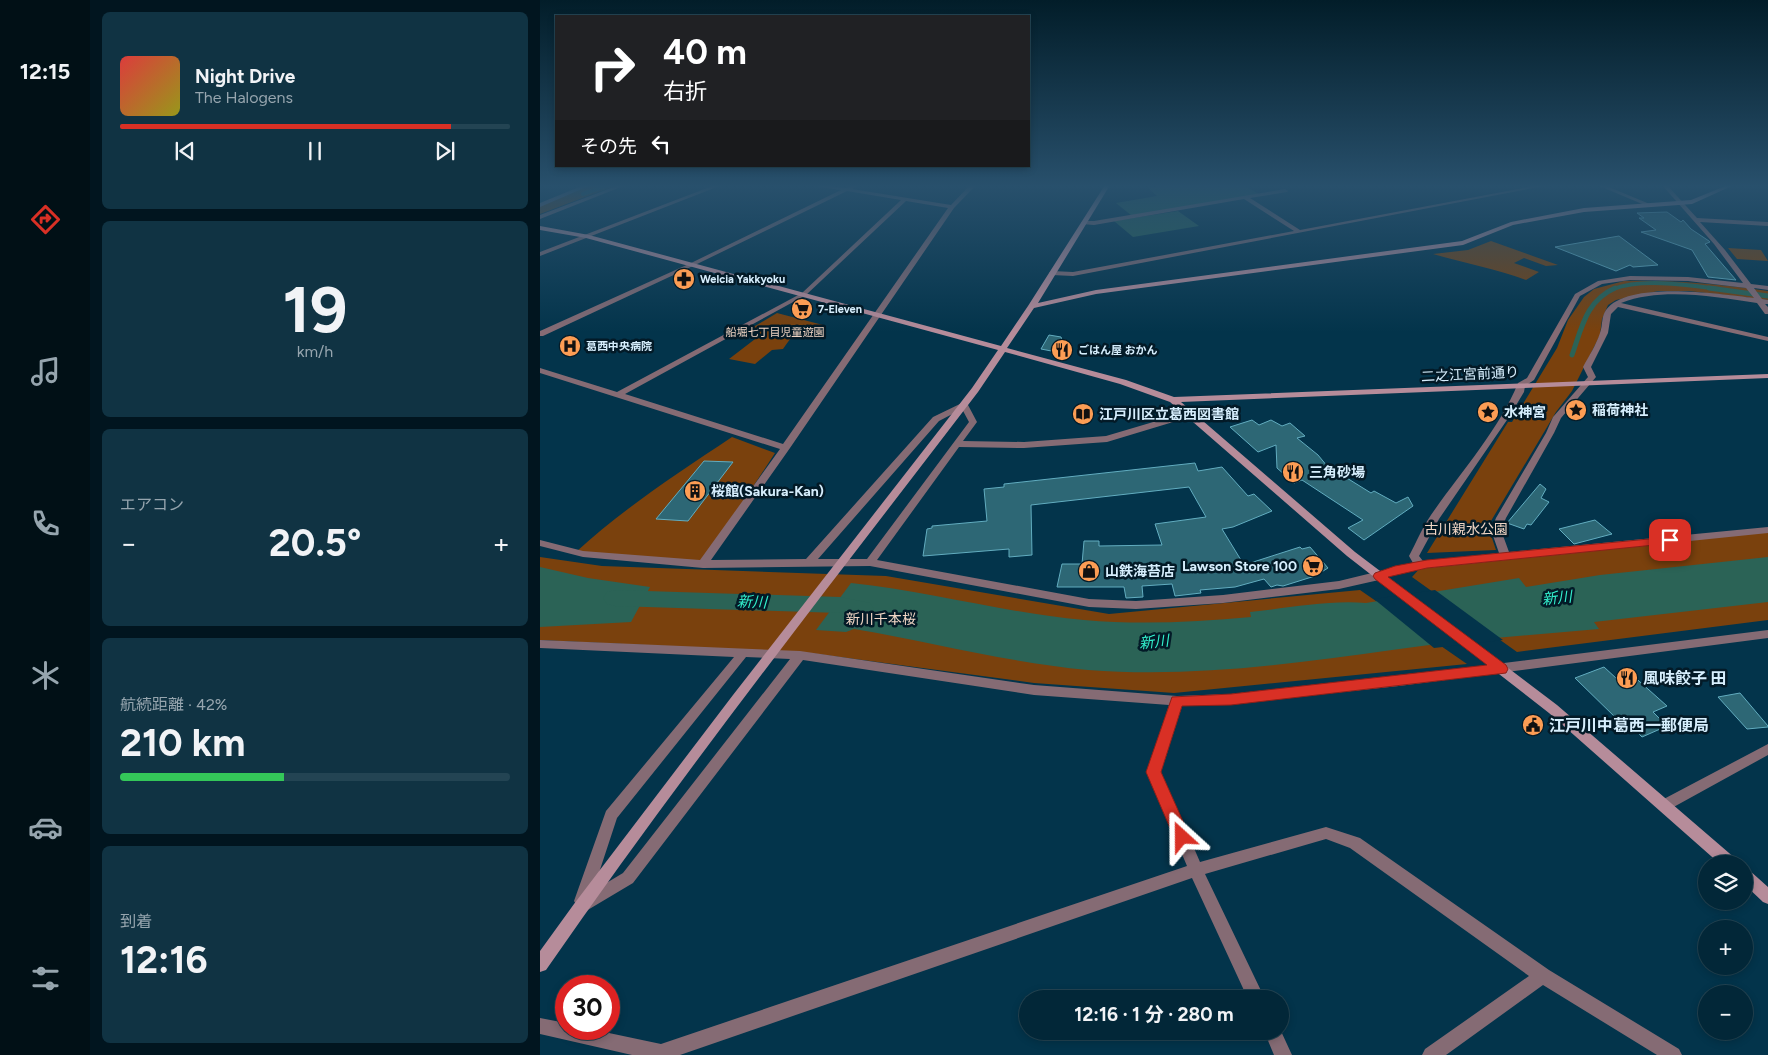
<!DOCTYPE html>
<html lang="ja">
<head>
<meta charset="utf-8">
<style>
  :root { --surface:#022738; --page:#103343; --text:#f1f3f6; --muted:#96a5ae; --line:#234453; --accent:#d93025 }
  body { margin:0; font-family:Figtree,"Noto Sans JP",sans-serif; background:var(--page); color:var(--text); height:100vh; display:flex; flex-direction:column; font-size:19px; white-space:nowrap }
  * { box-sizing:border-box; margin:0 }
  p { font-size:16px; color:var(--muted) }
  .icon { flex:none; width:28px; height:28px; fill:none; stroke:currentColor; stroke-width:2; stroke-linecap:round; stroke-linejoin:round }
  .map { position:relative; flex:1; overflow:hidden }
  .side { display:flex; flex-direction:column; gap:12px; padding:12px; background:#01151f; width:450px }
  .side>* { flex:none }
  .banner { position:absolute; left:15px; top:15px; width:475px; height:152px; border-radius:0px; box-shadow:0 2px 8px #0003,0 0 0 1px var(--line); background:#202124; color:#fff; overflow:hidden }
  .controls { position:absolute; left:1158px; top:855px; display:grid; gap:10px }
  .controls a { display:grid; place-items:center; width:55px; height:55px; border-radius:50%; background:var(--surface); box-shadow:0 2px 8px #0003,0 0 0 1px var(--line); font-size:25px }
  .speed { position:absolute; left:15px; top:975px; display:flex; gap:10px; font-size:25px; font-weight:700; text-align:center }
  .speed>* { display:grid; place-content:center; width:65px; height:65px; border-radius:50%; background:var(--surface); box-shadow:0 2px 8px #0003,0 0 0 1px var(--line); line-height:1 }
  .speed .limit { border:8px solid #d22; background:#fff; color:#111 }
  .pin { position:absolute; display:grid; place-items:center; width:42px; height:42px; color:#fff; margin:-21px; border-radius:10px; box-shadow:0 2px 8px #0006 }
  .me { position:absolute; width:55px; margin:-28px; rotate:336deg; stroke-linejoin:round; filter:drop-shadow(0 0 4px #0008) }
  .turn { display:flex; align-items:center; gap:18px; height:105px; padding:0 25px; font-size:22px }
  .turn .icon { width:65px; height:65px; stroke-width:2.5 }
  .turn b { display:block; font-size:35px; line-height:42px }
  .then { display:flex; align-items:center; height:48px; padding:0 25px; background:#0003; gap:10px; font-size:19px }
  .big { font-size:38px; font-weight:700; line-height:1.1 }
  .side .card { flex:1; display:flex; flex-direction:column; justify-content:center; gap:8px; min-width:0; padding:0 18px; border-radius:8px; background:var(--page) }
  .side .dial { align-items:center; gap:0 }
  .dial b { font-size:65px; line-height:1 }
  .song { display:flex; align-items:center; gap:15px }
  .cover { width:60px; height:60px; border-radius:8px; background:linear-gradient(135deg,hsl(0 70% 55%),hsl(60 70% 35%)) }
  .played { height:5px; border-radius:2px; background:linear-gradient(90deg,var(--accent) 85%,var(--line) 85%) }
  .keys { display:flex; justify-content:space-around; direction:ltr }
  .heat { display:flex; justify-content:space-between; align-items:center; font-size:28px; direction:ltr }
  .charge { height:8px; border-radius:4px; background:linear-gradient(90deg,#34c759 42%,var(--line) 0) }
  .trip { position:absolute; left:479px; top:990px; width:270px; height:50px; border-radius:25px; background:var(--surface); box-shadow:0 2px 8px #0003,0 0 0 1px var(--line); font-weight:700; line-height:50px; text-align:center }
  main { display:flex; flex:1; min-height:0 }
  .menu { display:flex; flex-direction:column; width:90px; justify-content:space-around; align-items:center; background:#011016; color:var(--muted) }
  .menu .icon { width:35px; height:35px }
  .menu .active { color:var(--accent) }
  .menu b { font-size:22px; color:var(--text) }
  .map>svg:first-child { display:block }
  .green { fill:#7a410d }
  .water { fill:#2b6356 }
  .pier { fill:#03344b }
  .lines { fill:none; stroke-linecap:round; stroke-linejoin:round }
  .stream-far1 { stroke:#2b6356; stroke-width:4 }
  .stream { stroke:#2b6356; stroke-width:5 }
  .canal { fill:#2b6356; fill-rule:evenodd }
  .building { fill:#2d6775; stroke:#62adc0 }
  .street { fill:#856b74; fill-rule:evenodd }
  .secondary { fill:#b68c9a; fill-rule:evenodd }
  .route { fill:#d93025; stroke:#8d1f18 }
  .labels { text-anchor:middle; stroke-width:5; stroke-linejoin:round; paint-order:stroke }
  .far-poi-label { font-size:11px; font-weight:bold; fill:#d6eefd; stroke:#031a27; text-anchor:start }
  .far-park-label { font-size:11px; fill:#f1d6c5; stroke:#031a27 }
  .street-label { font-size:14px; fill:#d6eefd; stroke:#031a27 }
  .poi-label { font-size:14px; font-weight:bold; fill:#d6eefd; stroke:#031a27; text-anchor:start }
  .park-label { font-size:14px; fill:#f1d6c5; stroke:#031a27 }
  .water-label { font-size:15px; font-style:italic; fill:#32efcc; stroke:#031a27 }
  .near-poi-label { font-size:16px; font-weight:bold; fill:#d6eefd; stroke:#031a27; text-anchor:start }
</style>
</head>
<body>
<main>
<nav class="menu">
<b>12:15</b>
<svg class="icon active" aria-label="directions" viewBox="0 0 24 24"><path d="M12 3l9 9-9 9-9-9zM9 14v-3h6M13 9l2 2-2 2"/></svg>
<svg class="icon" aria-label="music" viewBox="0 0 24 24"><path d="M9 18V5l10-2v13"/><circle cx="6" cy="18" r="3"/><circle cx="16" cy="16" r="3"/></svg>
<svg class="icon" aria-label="phone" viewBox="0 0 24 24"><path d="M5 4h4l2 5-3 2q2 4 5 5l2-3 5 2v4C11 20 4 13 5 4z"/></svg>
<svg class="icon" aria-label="climate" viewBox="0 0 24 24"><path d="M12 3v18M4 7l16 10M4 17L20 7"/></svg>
<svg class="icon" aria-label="car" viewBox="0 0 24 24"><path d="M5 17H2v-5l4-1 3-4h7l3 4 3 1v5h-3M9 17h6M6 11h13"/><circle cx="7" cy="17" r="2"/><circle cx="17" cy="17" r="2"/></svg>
<svg class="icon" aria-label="filters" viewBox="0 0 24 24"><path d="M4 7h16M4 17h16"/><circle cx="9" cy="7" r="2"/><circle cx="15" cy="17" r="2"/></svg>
</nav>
<section class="side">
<div class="card">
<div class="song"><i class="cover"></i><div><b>Night Drive</b><p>The Halogens</p></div></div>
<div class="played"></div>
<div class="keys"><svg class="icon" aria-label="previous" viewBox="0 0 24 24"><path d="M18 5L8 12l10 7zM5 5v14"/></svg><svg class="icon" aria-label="pause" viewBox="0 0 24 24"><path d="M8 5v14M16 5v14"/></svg><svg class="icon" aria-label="next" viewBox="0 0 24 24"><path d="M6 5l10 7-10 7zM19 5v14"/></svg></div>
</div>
<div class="card dial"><b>19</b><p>km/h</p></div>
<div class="card"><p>エアコン</p>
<div class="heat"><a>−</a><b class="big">20.5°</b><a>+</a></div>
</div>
<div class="card"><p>航続距離 · 42%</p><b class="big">210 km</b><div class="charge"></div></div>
<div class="card"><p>到着</p><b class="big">12:16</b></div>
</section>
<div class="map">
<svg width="1228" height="1055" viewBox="0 0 1228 1055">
  <rect width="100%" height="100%" fill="#03344b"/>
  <path class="green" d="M50,185H77L0,214V206Z
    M951,241L1018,265L1006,266L984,258L974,263L999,272L986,280C956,269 924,263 893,254L928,250Z
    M1188,248L1221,250L1228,261L1197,259Z
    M1084,281C1132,280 1180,284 1228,291V300L1149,291H1118L1076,300L1068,305L1062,319L1060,335L1032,391L1016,412L948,526L956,550L887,553L968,422H972L1017,348L1028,320L1044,297L1054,289Z
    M237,313L283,325L278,329C258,329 255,332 243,349L232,350L215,364L189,359L219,336L210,329Z
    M192,437L235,453L184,531L161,561L36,552C84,508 138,473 192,437Z
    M1228,532V620L977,652L872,577L881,567Z
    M0,557L62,566L346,576L569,614L820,590L927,664L634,693L494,683L270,653L0,640Z"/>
  <path class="water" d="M630,185H671L675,187L703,185L719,194L592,216L576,203L617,196L608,188Z
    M638,211L659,226L593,237L574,221Z
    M1228,557V602L1054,622L1059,629C990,635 921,640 852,650C752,664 650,678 548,670C469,663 392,642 314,629L306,632L276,630L311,583C389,591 465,613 544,620C600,625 655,622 711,617L710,612C749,608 788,600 826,603L979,578L986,587L1060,575Z
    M0,567L48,578L110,587L91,622L0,627Z"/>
  <path class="pier" d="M895,590L963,640L894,648L834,599Z"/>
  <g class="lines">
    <path class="stream-far1" d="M43,194L69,185
      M1073,289C1102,278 1148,285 1179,289"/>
    <path class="stream" d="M1169,288L1228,296
      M1032,355C1042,327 1046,301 1075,288"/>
    <path class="canal" d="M75,590L300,597L330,603L334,609L330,615L322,617L300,613L75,606L67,604L63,598L67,592Z"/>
  </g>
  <path class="building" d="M1127,212L1141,222L1143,220L1151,229L1169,241L1170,242L1165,244L1196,280L1168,277L1152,250L1101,232L1116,230L1099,218H1104L1097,213Z
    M1079,236L1118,265L1093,267L1090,265L1076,271L1015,247Z
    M509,335L521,337L527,354L501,349Z
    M712,420L719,425L731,420L742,426L750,423L765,436L757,438L778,455L797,478L802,475L831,493L834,491L856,503L868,497L873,506L824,540L808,528L823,520L762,480L754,483L737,468L736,445L718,452L690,427Z
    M164,461L193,462L148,521L116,519Z
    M655,463L658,471L682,467L708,496L714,494L732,511L693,527L682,529L704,565L760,547L762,549L770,547L788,568L775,576L743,586L737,585L731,587L724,579L695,587L660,590L661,593L635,596L632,584L602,586L603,597L586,598L584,587H517L522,564H542L544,541H559V546L622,545L615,524L666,517L649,487L491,505L492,555L469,557V549L383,556L387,529L392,528V526L447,521L444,489L464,487V484Z
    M1000,484L1006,489L1001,498L1009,502L991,525L987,524L984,529L967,523Z
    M1055,520L1072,534L1034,544L1019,529Z
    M1064,667L1077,679L1090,673L1127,706L1113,712L1127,726L1102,737L1082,717L1077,719L1035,678Z
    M1200,693L1228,726V727L1207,729L1178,697Z"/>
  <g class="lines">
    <path class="street" d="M44,185H51L0,207V203Z
      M79,185H86L0,219V215Z
      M175,185H182L0,256V252Z
      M277,185L306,188L313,185H318L312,189L411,205L430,185H436L414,208L250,448L171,560L266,559L393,417L424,402L428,405L437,422L423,441L484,442L566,436L647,412H653L654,414L653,416L567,442L484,448L419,447L337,560L549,599L596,601L683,595L799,581L873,563L869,556C876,543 882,528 891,515C920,473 959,430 978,383L987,378L1035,294L1058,281L1090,276L1148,277L1203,283L1174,244L1122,185H1127L1157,218L1228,222V226L1160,222L1185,250L1211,284L1228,286V290L1214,288L1222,299L1228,300V304H1225L1228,307V314H1225L1217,303C1174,297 1123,287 1081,303L1228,337V341L1078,307L1071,314L1068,333L1051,367L1056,377L1021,418L1014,433L966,518L961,530L969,552L1228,527V533L887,568L857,573L839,580L799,589L683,603L596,609L549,607L330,566L163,568L43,557L0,546V540L43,551L160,560L240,449L0,373V368L77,392L262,293L361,200L307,191L155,265L3,336H0V331L151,263L301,190L279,187ZM366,201L408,208L243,444L85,394L266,295ZM1090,280L1148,281L1206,288L1214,298C1179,294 1088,280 1066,310C1061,317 1063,325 1060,333C1056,345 1049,356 1043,367L1048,377L1013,417L1006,433L956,518L951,530L959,553L883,561L879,556L899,519L969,417L984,392L985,386L994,380L1040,296L1062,284ZM422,409L429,422L327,559H278L399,421Z
      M999,185H1009L533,276L512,275L509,273L512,271L533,272L754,231L704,199L554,225L542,224L541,223L544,221H554L745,189L748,191L747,192L710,198L760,230Z
      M1057,185H1064L1112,205L1107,206Z
      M1228,630V638L859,686L691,704L642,706L621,772L660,862L786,827L820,838L1009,970L1139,1049L1142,1055H1117L1003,985L906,1055H882L885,1049L989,976L810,848L786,839L665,874L725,999H708L652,878L140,1055H92L0,1034V1018L26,1023V1029H50L121,1044L647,866L607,772L629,705L494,695L263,660L93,883L46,911L37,906L34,901L66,811L194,657L0,648V640L260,651L494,685L637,696L691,694L859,676ZM206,657L250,659L83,873L53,891L77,818Z
      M1228,744V755L1130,809L1125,811L1120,809L1118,805L1120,801Z
      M740,1029L752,1055H734L724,1031H740Z"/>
    <path class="secondary" d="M565,185H570L498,303L556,290L922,241L971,222L1044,208L1151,200L1188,185H1194L1152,204L1044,212L973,225L923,245L556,294L494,308L467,348L586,380L634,397L1228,374V378L641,402L815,552L1017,705L1196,859L1198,864H1180L1009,713L807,556L630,402L580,384L465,352L438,392C292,583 143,772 6,970L0,972V951L34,904L193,695L432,388L458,350L46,238L0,230V226L49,235L461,346L488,306Z
      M1204,868L1209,870L1228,887V904L1223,902L1204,884Z"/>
  </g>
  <linearGradient id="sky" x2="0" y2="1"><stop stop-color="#021d29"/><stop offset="0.56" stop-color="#28506c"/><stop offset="1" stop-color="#28506c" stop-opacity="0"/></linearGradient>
  <rect width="1228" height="332" fill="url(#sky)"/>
  <path class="route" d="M1130,537L1136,540L1134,543L887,568L848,577L966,665L968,669L966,673L691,705L642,706L621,772L650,837L648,842L642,844L636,842L606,772L632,697L691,694L947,665L835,579L833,576L835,573L855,566L887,560Z"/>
  <defs>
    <g id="pharmacy-disc" transform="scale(1.125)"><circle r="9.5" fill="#fc9d54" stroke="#031a27"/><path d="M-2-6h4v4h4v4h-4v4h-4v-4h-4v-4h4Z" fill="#111"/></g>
    <g id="supermarket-disc" transform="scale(1.125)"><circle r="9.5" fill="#fc9d54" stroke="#031a27"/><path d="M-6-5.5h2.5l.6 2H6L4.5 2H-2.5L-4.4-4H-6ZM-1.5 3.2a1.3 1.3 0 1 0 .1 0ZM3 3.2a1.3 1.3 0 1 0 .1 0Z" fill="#111"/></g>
    <g id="hospital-disc" transform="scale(1.125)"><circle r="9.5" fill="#fc9d54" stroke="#031a27"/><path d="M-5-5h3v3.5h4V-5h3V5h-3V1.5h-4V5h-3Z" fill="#111"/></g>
    <g id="restaurant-disc" transform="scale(1.125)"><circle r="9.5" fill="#fc9d54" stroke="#031a27"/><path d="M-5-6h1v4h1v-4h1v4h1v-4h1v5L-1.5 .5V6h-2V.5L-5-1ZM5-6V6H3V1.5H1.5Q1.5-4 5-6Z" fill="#111"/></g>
    <g id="sight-disc" transform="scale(1.125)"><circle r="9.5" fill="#fc9d54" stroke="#031a27"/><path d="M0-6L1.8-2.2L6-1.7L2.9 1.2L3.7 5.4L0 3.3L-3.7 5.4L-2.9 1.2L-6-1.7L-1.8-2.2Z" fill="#111"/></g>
    <g id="library-disc" transform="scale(1.125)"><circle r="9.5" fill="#fc9d54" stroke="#031a27"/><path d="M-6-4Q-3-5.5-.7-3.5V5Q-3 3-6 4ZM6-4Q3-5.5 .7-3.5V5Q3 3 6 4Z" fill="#111"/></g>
    <g id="building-disc" transform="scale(1.125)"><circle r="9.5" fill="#fc9d54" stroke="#031a27"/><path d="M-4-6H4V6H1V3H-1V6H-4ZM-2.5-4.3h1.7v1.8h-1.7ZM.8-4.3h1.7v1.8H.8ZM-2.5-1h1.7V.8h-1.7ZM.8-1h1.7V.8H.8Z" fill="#111"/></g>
    <g id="shop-disc" transform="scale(1.125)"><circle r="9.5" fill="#fc9d54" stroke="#031a27"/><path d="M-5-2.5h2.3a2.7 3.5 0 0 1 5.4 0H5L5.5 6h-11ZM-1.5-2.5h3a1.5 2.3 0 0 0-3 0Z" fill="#111"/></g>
    <g id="civic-disc" transform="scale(1.125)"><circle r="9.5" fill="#fc9d54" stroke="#031a27"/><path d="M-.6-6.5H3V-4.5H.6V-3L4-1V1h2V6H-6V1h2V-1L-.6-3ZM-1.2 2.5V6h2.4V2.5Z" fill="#111"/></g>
  </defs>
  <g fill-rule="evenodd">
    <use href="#pharmacy-disc" x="144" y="279"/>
    <use href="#supermarket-disc" x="262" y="309"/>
    <use href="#hospital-disc" x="30" y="346"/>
    <use href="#restaurant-disc" x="522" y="350"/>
    <use href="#sight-disc" x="1036" y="410"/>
    <use href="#sight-disc" x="948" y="412"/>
    <use href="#library-disc" x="543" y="414"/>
    <use href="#restaurant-disc" x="753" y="472"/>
    <use href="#building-disc" x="155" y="491"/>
    <use href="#supermarket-disc" x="773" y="566"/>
    <use href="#shop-disc" x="549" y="571"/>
    <use href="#restaurant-disc" x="1087" y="678"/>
    <use href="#civic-disc" x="993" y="725"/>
  </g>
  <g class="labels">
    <g class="far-poi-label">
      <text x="160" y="283">Welcia Yakkyoku</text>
      <text x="278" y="313">7-Eleven</text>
      <text x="46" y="350">葛西中央病院</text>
      <text x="538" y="354">ごはん屋 おかん</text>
    </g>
    <g class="far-park-label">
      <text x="235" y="336">船堀七丁目児童遊園</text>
    </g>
    <g class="street-label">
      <text transform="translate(930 374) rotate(-3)" y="5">二之江宮前通り</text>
    </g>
    <g class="poi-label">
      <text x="1052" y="415">稲荷神社</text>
      <text x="964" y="417">水神宮</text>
      <text x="559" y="419">江戸川区立葛西図書館</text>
      <text x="769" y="477">三角砂場</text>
      <text x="171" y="496">桜館(Sakura-Kan)</text>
      <text x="757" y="571" text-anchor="end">Lawson Store 100</text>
      <text x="565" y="576">山鉄海苔店</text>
    </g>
    <g class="park-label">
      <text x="926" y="534">古川親水公園</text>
      <text x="341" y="624">新川千本桜</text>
    </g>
    <g class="water-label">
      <text transform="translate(1017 598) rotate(-6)" y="5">新川</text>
      <text transform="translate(212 602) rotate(2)" y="5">新川</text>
      <text transform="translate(614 642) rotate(-6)" y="5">新川</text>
    </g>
    <g class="near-poi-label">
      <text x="1103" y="684">風味餃子 田</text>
      <text x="1009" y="731">江戸川中葛西一郵便局</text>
    </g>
  </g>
</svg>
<div class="controls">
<a><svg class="icon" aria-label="layers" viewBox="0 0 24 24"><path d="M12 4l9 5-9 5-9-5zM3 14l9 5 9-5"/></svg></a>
<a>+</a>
<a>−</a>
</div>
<div class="speed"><div class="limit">30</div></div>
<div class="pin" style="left:1130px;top:540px;background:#d93025"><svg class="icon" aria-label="arrive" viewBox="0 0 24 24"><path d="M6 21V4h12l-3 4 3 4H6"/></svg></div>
<svg class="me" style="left:642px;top:837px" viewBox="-20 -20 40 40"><path d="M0-17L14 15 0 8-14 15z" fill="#d93025" stroke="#fff" stroke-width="4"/></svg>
<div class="trip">12:16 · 1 分 · 280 m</div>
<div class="banner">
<div class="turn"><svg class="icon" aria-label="right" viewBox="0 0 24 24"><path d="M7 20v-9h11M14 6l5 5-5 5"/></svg><div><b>40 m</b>右折</div></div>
<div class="then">その先<svg class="icon" aria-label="left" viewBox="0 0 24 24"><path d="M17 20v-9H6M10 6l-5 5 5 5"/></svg></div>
</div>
</div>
</main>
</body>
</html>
